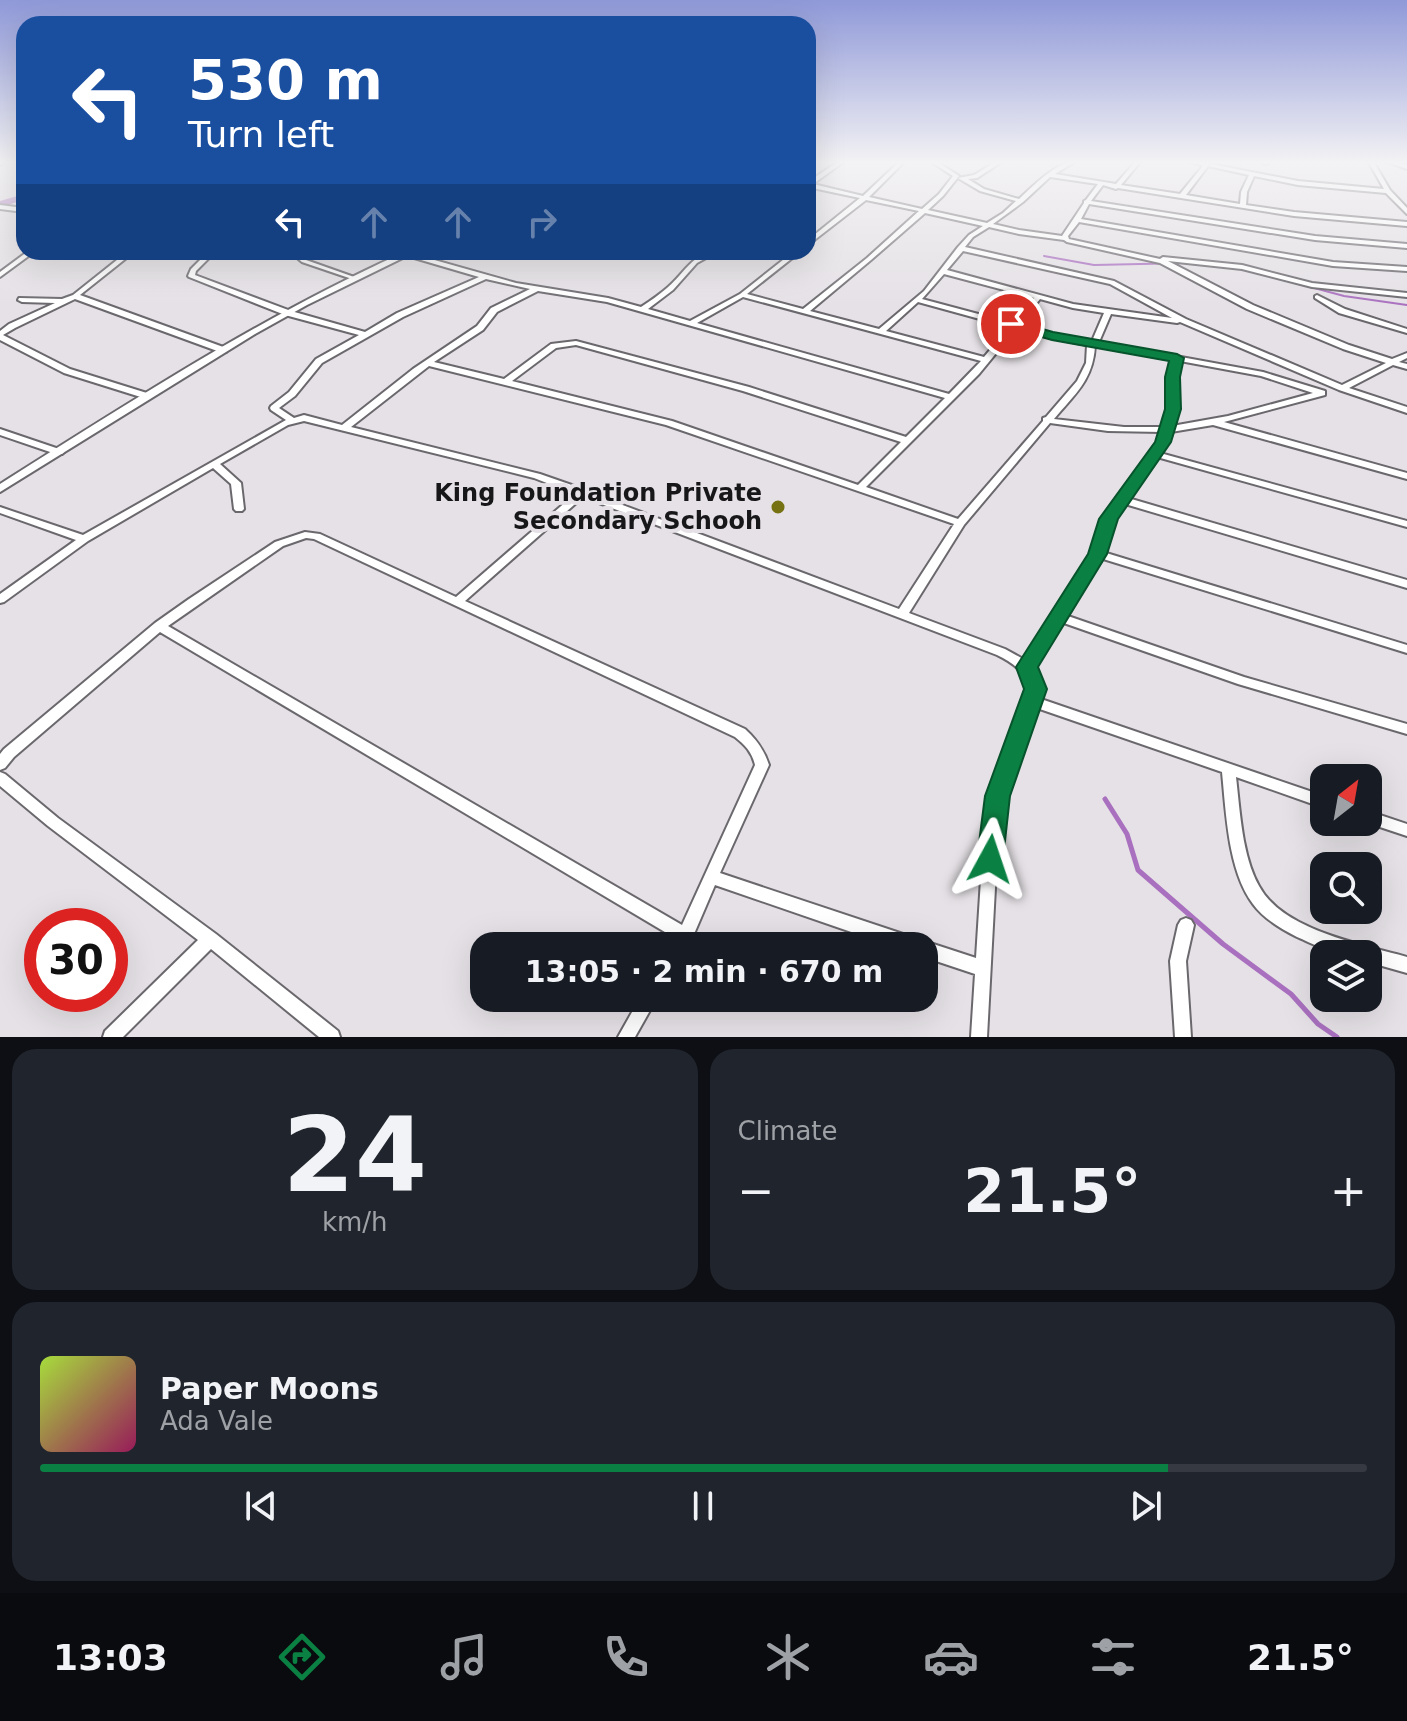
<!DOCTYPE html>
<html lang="en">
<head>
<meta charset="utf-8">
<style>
  :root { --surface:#171b24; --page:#20242c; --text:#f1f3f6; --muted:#9ea1a6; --line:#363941; --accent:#0b8043 }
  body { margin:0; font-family:"DejaVu Sans",sans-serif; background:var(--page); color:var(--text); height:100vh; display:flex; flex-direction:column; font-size:30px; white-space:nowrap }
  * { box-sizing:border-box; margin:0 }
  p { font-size:26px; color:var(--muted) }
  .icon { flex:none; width:44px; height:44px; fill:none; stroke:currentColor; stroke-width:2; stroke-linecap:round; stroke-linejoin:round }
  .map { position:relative; height:1037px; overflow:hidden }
  .details { display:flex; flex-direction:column; gap:12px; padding:12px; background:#0d0f14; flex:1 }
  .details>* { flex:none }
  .guide { position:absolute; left:16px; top:16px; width:800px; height:244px; border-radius:24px; box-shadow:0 8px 32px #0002; background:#1a4fa0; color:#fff; overflow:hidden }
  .needle { width:52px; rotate:31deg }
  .fabs { position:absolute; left:1310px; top:764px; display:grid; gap:16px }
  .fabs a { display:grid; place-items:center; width:72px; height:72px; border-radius:16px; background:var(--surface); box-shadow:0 8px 32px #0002; font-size:40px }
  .speed { position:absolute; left:24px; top:908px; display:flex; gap:16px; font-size:40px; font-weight:700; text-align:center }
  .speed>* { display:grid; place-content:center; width:104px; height:104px; border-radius:50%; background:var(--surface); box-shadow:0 8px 32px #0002; line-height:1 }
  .speed .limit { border:12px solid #d22; background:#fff; color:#111 }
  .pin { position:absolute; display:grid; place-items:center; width:68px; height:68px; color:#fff; margin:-34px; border:4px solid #fff; border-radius:50%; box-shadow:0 2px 8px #0007 }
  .me { position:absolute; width:88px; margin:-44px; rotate:5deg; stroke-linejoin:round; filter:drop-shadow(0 0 6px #0008) }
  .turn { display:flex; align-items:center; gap:28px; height:168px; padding:0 40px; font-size:36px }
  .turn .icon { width:104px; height:104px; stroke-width:2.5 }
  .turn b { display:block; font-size:56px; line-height:68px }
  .lanes { display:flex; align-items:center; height:76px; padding:0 40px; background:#0003; justify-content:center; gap:40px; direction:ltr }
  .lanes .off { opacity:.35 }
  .big { font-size:60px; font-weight:800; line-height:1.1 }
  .details .widget { flex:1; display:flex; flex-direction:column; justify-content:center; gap:12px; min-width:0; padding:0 28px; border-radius:24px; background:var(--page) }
  .details .dial { align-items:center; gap:0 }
  .dial b { font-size:104px; line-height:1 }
  .song { display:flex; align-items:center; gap:24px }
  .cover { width:96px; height:96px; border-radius:12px; background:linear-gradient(135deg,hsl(80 70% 55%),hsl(330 70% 35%)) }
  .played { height:8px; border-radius:4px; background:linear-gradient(90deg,var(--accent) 85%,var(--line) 85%) }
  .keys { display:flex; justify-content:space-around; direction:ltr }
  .heat { display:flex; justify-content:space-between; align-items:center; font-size:44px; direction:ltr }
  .details .tiles { flex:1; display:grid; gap:12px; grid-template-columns:1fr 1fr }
  .widget:last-child { grid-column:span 2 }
  .trip { position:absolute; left:470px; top:932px; width:468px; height:80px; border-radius:24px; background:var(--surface); box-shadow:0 8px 32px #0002; font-weight:800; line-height:80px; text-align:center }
  .dock { display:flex; height:128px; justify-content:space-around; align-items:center; background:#090b0e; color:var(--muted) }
  .dock .icon { width:56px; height:56px }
  .dock .active { color:var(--accent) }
  .dock b { font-size:36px; color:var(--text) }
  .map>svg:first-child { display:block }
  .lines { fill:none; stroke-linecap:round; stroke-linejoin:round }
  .stream-far1 { stroke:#a970bf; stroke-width:2 }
  .stream { stroke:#a970bf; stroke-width:5 }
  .river { fill:#a970bf; fill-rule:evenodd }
  .minor-casing { stroke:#6b686d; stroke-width:4 }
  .tertiary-casing { stroke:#6b686d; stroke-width:4 }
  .minor { fill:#fff; fill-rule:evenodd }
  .tertiary { fill:#fff; fill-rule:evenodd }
  .route { fill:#0b8043; stroke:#07532c; stroke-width:2 }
  .poi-dot { fill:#767112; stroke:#e5e1e6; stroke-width:3 }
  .labels { text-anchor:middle; stroke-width:8; stroke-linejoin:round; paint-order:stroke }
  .poi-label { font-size:24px; font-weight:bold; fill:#171618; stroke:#e5e1e6; text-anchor:end }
</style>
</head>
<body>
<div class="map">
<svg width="1407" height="1037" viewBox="0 0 1407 1037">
  <rect width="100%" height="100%" fill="#e5e1e6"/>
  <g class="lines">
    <path class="stream-far1" d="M1044,256L1094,265L1187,263
      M1277,278L1344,296L1407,305"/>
    <path class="stream" d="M1105,799L1127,834L1138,870L1223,944L1291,994L1318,1024L1337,1037"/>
    <path class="river" d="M1401,161H1407V164L1403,163Z
      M24,194V200L0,207V201Z"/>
    <g class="minor-casing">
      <path id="minor" d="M0,161H6L0,165Z
        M839,161H845L813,184L863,196L900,161H905L869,197L922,209L939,194L953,176L930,161H936L959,176L943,196L928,210L987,223L1003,213L1016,201L980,191L958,178L974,175L997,161H1003L977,178L968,179L984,189L1019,199C1033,186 1056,162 1076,161L1055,174L1116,184L1136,161H1141L1121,185L1180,194L1202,167V165L1186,161H1205L1206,163L1298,181L1384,189L1368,161H1373L1390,190L1407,208V214L1386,193L1298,185L1254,176L1247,192L1246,205L1294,212L1407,222V226L1294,216L1118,188L1116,189L1103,185L1091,201L1315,236L1407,244V248L1315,240L1089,204L1081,219L1333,262L1407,267V271L1333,266L1079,222L1068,236L1069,239L1160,259L1163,257L1242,265L1312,283L1407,293V297L1312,287L1242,269L1168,261L1253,305L1349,345L1392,359L1407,353V358L1399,362L1407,364V369L1393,365L1349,388L1407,407V413L1339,390L1180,322L1177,323L1111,314L1099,342L1263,372L1325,391V395L1224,422L1407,473V479L1213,425L1171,432L1167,442L1160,453L1407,521V527L1157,457L1128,498L1407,580V588L1125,504L1114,519L1103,552L1407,645V653L1100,558L1065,615L1244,677L1407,724V734L1238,684L1061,622L1032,668C1040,679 1042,685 1038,698L1324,796V808L1236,777C1240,811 1242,856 1259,886C1283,931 1362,944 1407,957V973L1368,962V954C1360,954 1351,955 1343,954C1328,952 1311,943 1297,937C1281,929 1264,919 1253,904C1228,871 1226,812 1222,772L1034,707L1013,765L998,832L987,1037H971L975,974L924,957V946H892L715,885L691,941L688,946H672L675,938L160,632L14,757L5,768L0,770V754L4,749L155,623L189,599L275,542L305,532L320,534L456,597L575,494L534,478L304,421L288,425L220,464L241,483L244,509L242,511H236L234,509L231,484L213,468L88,541L4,602L0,603V594L76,540L0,513V507L83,535L286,420L271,410L270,408L271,406L289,392L316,359L359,335L285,315L189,277L188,276L191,269L208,252H215L196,271L195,275L291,311L365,332L397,313L479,277L404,255V253L406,252L516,283L608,298L641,307C650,301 659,295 667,288C684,274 693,252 717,252L697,263L673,290L648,309L690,321L740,294L793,252H800L747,294L803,309L867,258L919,211L866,200L808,245V240L860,198L808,187V182ZM1208,166L1249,175L1241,192L1240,204L1186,195ZM1050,177L1098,184L1086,200L1084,201V203L1062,236L1019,230L993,224L1023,202ZM925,213L983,226L969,235L958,247L924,291L879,329L810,311L871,260ZM989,227L1019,234L1064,240L1067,242L1160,263L1247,309L1343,349L1386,363L1342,385L1186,319L1114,281L965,247L973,237ZM963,251L1110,284L1172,318L1073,304L947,270ZM944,274L1034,298L1012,323L922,299ZM486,279L530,289L491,308L477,326L413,369L342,425L304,415L294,418L279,408L295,396L322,363L403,317ZM538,291L607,302L945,398L906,437L749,387L576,341L551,344L504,379L434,362L483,330L497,312ZM743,297L981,361L949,394L697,323ZM1040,299L1073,308L1104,313L1092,341L1053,334L1019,325ZM918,302L1009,327L984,357L886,331ZM1016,329L1052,338L1087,345L1086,363L1077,381L1046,417L1043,418V421L958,519L866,487L979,374ZM576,345L743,391L901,442L858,485L672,421L512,381L556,348ZM1095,346L1173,360L1168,377L1169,409L1163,427H1124L1054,419C1075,394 1093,380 1095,346ZM1180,361L1261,376L1313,393L1228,416L1172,426C1179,404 1174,384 1180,361ZM429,366L666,425L954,524L899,609L588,492L586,490L540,474L351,427ZM1050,423L1108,431L1162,432L1159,442L1104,519L1092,554L1025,660L1005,649L909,613L964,525ZM583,497L997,655C1013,663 1025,671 1029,689L999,765L984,832L976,958L924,941L921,942L915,938L720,873L769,765C764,750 757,740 745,729L465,601ZM306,538L314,539L735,737C745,745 752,752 755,765L682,925L168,626L283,546Z
        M1262,161H1267L1269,163L1264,164Z
        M1385,161H1393L1407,165V169Z
        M0,205L24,208V212L0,209Z
        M27,252H34L0,277V272Z
        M127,252H134L80,295L226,348V352H220L75,299L15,328L3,335L70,369L150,394V398L147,399L64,373L0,340V331L9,324L55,303L22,302L18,300L19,298L62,299L73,295Z
        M290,252H297L306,260L357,278L352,279L302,262Z
        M1317,295L1345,309L1407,329V333L1339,313L1315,298V296Z
        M0,429L62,450L64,452L62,454H56L0,435Z
        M0,772L5,774L58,818L216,934L338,1031L340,1037H319L211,949L123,1037H103L105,1031L198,940L48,826L0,786Z
        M1368,811L1407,824V836L1365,822H1368Z
        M1186,918L1191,920L1194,925L1186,961L1191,1037H1175L1170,961L1178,925L1181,920Z
        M640,998H657L635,1037H618Z"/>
    </g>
    <g class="tertiary-casing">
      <path id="tertiary" d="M405,252H415L307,305L255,334L0,492V484C132,401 262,316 405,252Z"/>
    </g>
    <use href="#minor" class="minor"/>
    <use href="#tertiary" class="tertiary"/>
  </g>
  <linearGradient id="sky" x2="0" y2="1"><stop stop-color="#8f99d8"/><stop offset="0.53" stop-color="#f3f2f4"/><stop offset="1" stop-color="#f3f2f4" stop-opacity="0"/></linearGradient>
  <rect width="1407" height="306" fill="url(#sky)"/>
  <path class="route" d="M1011,320L1053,332L1177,354L1184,358L1180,377L1181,409L1171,442L1118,519L1107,554L1038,667L1047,689L1010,796L1003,859L999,868L990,871L980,868L977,859L985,796L1024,689L1016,667L1088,554L1099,519L1155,442L1165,409V377L1169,361L1052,340L1006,327V321Z"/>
  <circle class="poi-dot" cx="778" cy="507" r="8"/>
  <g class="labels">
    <g class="poi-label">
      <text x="762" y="501">King Foundation Private<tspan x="762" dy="28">Secondary Schooh</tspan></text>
    </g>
  </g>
</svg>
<div class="fabs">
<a><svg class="needle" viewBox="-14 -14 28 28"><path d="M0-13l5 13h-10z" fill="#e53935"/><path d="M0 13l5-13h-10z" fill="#9ea1a6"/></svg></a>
<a><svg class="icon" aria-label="search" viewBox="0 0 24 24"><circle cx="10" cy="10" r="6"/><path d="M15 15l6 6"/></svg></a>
<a><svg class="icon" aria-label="layers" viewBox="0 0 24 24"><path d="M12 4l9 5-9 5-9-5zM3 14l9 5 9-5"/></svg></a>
</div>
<div class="speed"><div class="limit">30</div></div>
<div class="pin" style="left:1011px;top:324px;background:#d93025"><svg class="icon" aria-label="arrive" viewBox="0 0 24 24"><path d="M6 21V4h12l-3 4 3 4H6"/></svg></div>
<svg class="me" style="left:990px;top:859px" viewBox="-20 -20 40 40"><path d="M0-17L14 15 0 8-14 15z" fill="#0b8043" stroke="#fff" stroke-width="4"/></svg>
<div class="trip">13:05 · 2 min · 670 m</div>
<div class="guide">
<div class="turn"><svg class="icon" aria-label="left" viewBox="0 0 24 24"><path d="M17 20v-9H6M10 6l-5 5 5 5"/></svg><div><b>530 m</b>Turn left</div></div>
<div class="lanes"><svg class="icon" aria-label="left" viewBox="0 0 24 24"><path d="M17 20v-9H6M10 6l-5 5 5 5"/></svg><svg class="icon off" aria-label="ahead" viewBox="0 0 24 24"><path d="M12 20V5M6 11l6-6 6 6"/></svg><svg class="icon off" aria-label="ahead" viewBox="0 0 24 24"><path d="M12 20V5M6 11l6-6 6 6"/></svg><svg class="icon off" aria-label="right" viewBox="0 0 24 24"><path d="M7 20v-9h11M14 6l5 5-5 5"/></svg></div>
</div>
</div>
<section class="details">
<div class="tiles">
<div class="widget dial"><b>24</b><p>km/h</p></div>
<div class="widget"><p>Climate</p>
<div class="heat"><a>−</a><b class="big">21.5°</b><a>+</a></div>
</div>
<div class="widget">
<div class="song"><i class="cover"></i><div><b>Paper Moons</b><p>Ada Vale</p></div></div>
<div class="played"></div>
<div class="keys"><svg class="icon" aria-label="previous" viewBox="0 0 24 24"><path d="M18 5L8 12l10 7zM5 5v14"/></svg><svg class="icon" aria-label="pause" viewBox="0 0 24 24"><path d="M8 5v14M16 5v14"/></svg><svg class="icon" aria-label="next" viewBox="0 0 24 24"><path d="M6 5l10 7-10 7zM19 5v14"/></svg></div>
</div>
</div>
</section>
<nav class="dock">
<b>13:03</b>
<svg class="icon active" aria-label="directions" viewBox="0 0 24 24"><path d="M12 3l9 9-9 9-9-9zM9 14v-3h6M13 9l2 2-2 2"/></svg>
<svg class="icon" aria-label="music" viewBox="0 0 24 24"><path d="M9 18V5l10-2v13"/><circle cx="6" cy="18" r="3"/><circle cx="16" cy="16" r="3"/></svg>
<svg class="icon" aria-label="phone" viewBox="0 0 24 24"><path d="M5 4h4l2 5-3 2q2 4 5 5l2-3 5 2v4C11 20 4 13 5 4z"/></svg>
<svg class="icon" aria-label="climate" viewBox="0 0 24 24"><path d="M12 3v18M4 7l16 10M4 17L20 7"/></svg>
<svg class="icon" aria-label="car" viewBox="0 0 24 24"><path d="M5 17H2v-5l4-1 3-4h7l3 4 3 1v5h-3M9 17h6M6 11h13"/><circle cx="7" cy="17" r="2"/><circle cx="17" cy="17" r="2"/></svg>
<svg class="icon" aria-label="filters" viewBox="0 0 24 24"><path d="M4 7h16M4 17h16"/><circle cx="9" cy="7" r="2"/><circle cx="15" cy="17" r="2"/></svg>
<b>21.5°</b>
</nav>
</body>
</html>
